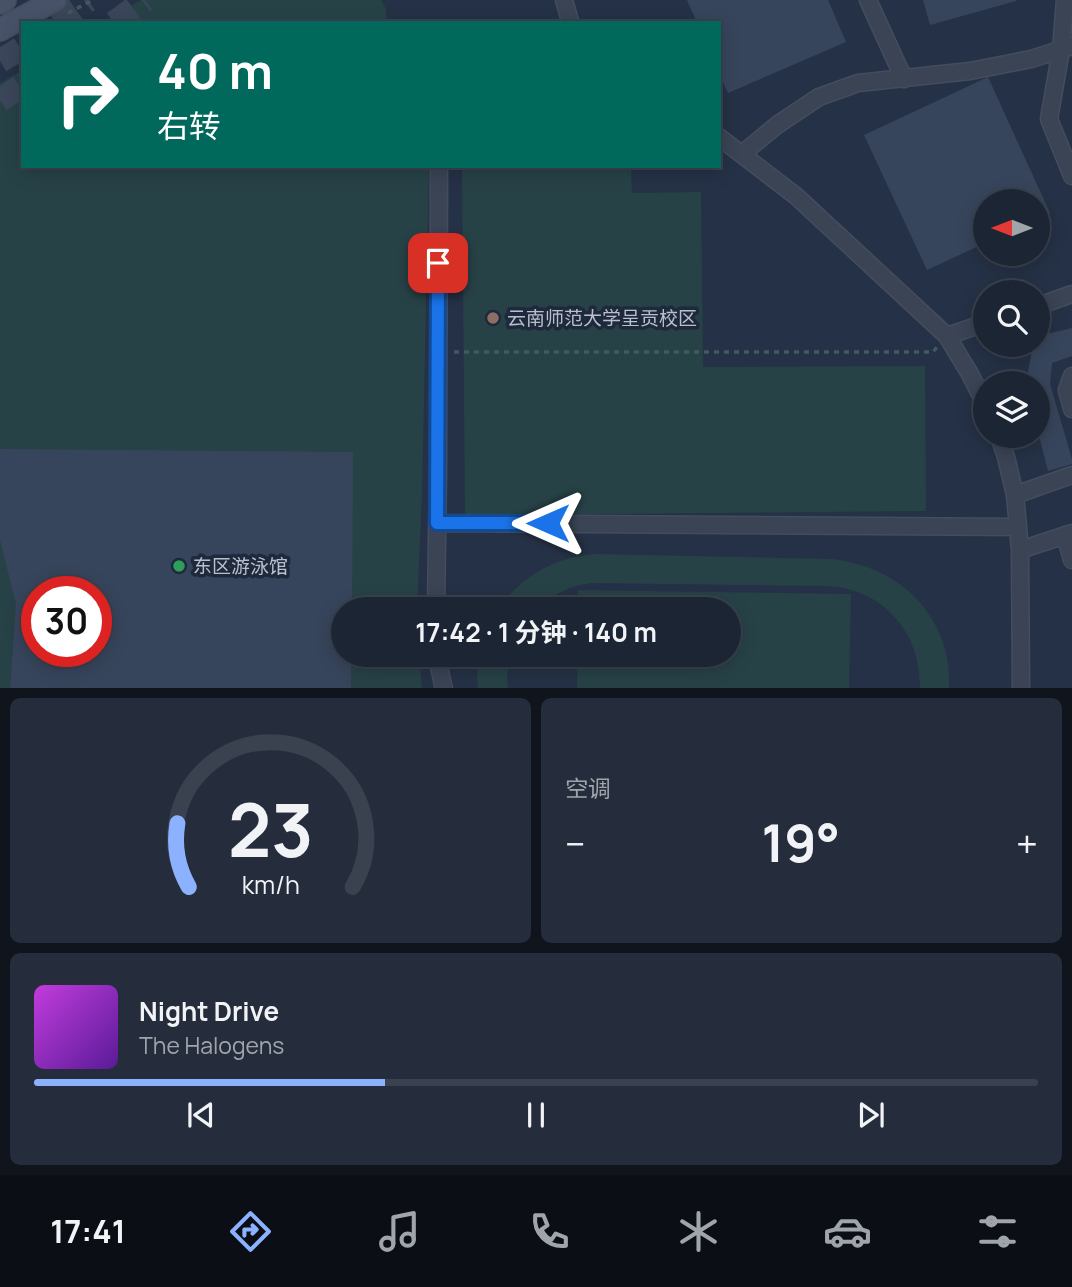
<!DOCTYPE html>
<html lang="zh">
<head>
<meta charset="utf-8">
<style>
  :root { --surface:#1c2534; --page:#252d3c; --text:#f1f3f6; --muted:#a0a5ac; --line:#3a424f; --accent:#8cb2ff }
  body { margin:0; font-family:Manrope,"Noto Sans SC",sans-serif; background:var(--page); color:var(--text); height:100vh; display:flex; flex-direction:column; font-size:26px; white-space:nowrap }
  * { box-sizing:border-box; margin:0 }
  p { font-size:23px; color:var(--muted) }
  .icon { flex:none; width:38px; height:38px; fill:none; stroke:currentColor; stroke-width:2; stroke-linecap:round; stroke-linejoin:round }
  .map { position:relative; height:688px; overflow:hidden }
  .details { display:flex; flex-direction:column; gap:10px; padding:10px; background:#0f141d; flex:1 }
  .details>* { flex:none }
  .guide { position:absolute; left:21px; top:21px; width:700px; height:147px; border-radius:0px; box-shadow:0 4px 18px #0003,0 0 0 2px var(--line); background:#00695c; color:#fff; overflow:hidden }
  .needle { width:46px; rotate:270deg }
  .buttons { position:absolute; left:973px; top:189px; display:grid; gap:14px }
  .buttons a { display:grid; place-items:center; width:77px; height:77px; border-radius:50%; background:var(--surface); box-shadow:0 4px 18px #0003,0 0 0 2px var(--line); font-size:35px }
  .speed { position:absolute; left:21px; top:576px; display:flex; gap:14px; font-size:35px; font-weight:700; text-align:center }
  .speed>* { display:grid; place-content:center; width:91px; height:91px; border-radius:50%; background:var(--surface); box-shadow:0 4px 18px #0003,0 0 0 2px var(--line); line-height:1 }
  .speed .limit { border:10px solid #d22; background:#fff; color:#111 }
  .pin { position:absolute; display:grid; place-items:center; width:60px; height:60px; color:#fff; margin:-30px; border-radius:14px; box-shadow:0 4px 10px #0006 }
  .me { position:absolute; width:77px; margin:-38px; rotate:270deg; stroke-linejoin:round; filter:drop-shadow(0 0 5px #0008) }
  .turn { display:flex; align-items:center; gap:24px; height:147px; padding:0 21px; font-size:32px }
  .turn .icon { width:91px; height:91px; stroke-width:2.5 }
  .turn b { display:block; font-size:49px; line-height:60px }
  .big { font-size:52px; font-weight:700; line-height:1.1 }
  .details .tile { flex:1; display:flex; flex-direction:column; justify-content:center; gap:10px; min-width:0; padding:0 24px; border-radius:10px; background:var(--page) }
  .details .dial { align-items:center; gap:0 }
  .dial svg { height:182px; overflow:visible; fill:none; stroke:var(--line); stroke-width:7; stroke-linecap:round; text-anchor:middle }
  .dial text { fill:var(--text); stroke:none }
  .song { display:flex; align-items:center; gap:21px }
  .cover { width:84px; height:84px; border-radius:10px; background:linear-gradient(135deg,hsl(290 70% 55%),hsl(270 70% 35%)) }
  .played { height:7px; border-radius:4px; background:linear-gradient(90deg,var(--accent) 35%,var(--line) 35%) }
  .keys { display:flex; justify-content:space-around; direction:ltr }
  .heat { display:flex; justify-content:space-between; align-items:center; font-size:38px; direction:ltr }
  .details .tiles { flex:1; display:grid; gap:10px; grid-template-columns:1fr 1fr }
  .tile:last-child { grid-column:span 2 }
  .trip { position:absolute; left:331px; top:597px; width:410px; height:70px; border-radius:35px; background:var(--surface); box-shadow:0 4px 18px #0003,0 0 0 2px var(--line); font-weight:700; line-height:70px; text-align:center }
  .menu { display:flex; height:112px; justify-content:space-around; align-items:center; background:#0b0f15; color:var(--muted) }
  .menu .icon { width:49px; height:49px }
  .menu .active { color:var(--accent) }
  .menu b { font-size:32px; color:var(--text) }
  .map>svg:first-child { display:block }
  .green { fill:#274247; fill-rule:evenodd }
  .building { fill:#37455c; fill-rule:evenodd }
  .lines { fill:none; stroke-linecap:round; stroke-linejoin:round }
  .primary-tunnel { stroke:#3b465a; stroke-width:24; stroke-dasharray:24 12; stroke-linecap:butt }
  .street-casing { stroke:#434d5e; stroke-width:19 }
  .secondary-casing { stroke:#434d5e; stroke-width:24 }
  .path { stroke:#415a5e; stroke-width:3.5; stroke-dasharray:5 5; stroke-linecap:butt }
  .street { stroke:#3a4455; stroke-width:16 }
  .secondary { stroke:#475269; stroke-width:21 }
  .route-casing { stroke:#114b97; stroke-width:18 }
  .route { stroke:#1a73e8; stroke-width:12 }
  .education-dot { fill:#8d6e63; stroke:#1e293b; stroke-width:2.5 }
  .leisure-dot { fill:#2e9e5b; stroke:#1e293b; stroke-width:2.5 }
  .labels { text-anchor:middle; stroke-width:7; stroke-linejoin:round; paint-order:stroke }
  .poi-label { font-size:19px; fill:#b8bfce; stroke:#1e293b; text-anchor:start }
</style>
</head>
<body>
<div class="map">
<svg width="1072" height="689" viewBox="0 0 1072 689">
  <rect width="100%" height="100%" fill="#253146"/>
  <path class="green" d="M141,0H381L386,9L387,23H103Z
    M23,70V166H429L422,493L417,609H343V654L419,655L422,688H0V83ZM37,592H96V651H37Z
    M462,166H631L632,193L701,192L703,367L925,366L926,511L465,515Z
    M594,554L832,559C900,566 953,618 949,688H920C921,633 884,589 827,586L592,583C570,586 553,594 536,609H498C523,576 552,558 594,554Z
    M578,590L851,594L849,688H577L578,655L728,654V609H578Z
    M480,655H510L507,676L508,688H478L477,677Z"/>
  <path class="building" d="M687,0H828L846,42L728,93L719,74V23H697Z
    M923,0H1016V1L930,25Z
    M988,77L1050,213L1038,218V201H985V243L927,270L864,135Z
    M1072,328V356L1052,363L1050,384L1072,459V464L1048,471L1038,432V383H1026L1033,345H1038V336Z
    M0,449L353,452L352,609H343V654H351V689H10L16,604L0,540ZM37,592H96V651H37Z"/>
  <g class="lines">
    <path class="primary-tunnel" d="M56,23L88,0
      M114,23L145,0
      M0,61L23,47
      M0,100L23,85"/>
    <g class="street-casing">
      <path id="street" d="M564,0L570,21
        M868,0L904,79
        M1065,0L1061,50L1049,119L1072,176
        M719,137L796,196L947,336L970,374L985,404
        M742,154L777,125L819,97L858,83L970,71L1031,59L1072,46
        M1038,306L1072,294
        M947,336L985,323
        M1072,376L1067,390L1072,409
        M999,436L1006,457L1015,495L1018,527L1020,550L1021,689
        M1015,495L1072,475
        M437,523L1018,527
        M1065,535L1072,560
        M1020,550L1072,533
        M436,609L438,472L439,166
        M436,654L444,689"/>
    </g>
    <g class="secondary-casing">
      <path id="secondary" d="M0,3L5,0
        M0,30L55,0"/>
    </g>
    <path class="path" d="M68,13L93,0
      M454,352H933L937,347"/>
    <use href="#street" class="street"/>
    <use href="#secondary" class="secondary"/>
  </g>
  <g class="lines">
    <g class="route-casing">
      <path id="route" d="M438,263L437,523H548"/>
    </g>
    <use href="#route" class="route"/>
  </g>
  <circle class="education-dot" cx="493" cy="318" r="7"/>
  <circle class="leisure-dot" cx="179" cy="566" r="7"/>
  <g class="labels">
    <g class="poi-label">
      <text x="507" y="325">云南师范大学呈贡校区</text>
      <text x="193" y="573">东区游泳馆</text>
    </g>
  </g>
</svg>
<div class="buttons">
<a><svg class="needle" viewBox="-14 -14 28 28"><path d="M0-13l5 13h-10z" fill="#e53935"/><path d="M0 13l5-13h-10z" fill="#a0a5ac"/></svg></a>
<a><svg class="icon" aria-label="search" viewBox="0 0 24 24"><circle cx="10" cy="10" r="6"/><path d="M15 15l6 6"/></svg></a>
<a><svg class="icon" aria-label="layers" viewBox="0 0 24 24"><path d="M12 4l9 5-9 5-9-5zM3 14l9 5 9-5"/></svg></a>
</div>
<div class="speed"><div class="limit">30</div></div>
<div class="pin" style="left:438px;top:263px;background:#d93025"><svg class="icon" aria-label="arrive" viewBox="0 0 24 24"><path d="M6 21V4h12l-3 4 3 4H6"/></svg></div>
<svg class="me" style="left:548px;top:523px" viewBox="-20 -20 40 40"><path d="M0-17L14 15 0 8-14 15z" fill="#1a73e8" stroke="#fff" stroke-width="4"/></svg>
<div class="trip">17:42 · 1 分钟 · 140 m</div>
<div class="guide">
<div class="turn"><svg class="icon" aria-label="right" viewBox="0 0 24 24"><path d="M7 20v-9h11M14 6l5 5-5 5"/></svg><div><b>40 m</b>右转</div></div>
</div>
</div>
<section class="details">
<div class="tiles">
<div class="tile dial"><svg viewBox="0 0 100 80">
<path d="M14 69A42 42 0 1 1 86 69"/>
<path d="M14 69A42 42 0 0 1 9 41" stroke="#8cb2ff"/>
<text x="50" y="56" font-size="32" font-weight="700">23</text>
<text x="50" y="72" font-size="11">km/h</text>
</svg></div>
<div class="tile"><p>空调</p>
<div class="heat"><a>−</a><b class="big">19°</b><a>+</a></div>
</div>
<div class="tile">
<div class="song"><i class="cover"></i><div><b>Night Drive</b><p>The Halogens</p></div></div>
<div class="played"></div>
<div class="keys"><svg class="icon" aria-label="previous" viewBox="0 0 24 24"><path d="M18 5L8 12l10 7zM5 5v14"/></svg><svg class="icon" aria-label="pause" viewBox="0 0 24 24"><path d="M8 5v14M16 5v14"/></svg><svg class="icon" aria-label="next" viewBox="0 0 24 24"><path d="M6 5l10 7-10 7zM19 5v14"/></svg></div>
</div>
</div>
</section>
<nav class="menu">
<b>17:41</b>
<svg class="icon active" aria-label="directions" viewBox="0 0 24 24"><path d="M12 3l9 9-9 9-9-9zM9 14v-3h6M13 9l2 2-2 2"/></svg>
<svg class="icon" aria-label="music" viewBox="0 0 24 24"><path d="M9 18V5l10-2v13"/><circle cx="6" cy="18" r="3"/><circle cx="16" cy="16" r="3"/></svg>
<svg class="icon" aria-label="phone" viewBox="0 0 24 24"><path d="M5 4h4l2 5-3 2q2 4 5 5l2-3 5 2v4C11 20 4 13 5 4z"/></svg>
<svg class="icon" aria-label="climate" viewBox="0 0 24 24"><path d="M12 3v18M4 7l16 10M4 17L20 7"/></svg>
<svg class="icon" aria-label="car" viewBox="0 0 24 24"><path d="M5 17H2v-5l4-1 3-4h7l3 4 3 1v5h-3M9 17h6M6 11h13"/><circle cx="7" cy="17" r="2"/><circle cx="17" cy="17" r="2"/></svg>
<svg class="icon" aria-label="filters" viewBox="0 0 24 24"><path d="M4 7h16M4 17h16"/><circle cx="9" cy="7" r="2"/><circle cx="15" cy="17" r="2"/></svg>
</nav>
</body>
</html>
